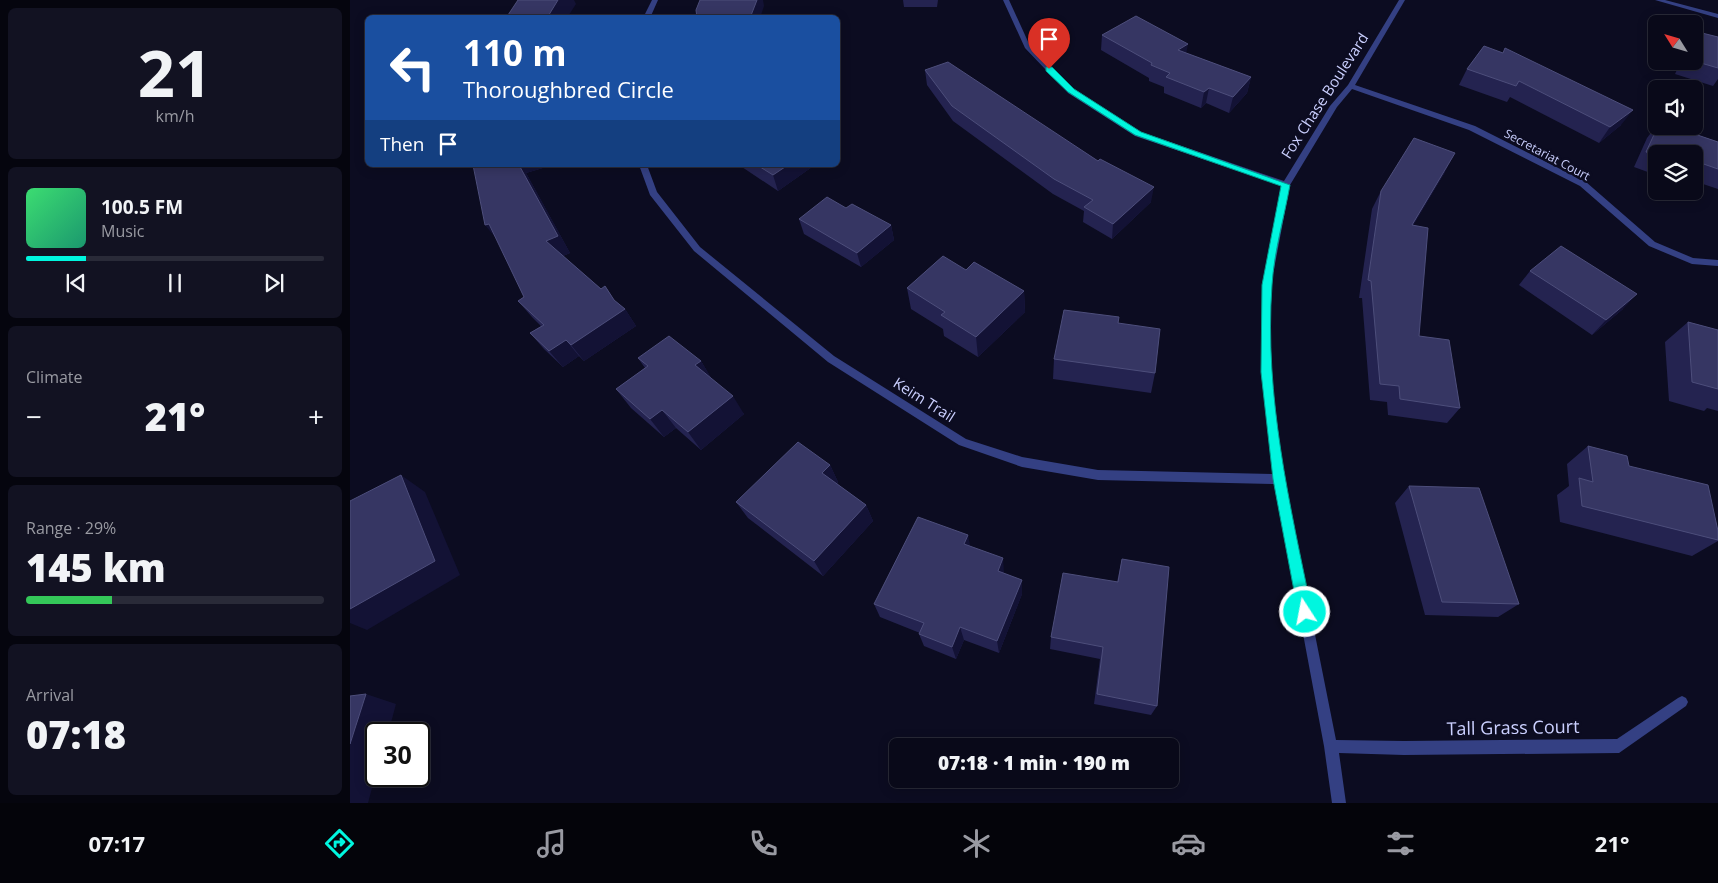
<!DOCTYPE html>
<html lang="en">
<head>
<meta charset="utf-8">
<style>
  :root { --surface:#090919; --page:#121222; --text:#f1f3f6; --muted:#999aa2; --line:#292a38; --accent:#00f6df }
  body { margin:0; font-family:"Open Sans",sans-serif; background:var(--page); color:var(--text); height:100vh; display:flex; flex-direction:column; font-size:19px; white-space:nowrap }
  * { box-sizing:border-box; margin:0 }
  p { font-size:16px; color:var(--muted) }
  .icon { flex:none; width:28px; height:28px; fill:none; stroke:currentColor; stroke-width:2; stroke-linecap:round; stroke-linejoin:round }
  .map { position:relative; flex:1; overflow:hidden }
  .drawer { display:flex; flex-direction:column; gap:8px; padding:8px; background:#05050e; width:350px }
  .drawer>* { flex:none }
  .hud { position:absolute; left:15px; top:15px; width:475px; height:152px; border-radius:8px; box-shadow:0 2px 12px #0003,0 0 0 1px var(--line); background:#1a4fa0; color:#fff; overflow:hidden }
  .needle { width:32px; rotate:307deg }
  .tools { position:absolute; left:1298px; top:15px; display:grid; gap:10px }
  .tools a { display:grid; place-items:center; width:55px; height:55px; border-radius:8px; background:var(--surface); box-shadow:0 2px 12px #0003,0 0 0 1px var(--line); font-size:25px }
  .speed { position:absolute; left:15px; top:722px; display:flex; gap:10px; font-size:25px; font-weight:700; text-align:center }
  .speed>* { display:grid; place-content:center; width:65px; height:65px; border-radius:50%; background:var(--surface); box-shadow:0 2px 12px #0003,0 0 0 1px var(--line); line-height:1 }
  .speed .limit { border:2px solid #111; border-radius:8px; background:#fff; color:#111 }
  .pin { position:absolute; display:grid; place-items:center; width:42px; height:42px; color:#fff; margin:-51px -21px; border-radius:50% 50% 50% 0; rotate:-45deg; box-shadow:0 0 5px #0007 }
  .pin .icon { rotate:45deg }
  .me { position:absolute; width:55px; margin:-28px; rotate:349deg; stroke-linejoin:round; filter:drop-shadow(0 0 4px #0008) }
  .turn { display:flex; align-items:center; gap:18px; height:105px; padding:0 15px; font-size:22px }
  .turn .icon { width:65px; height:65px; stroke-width:2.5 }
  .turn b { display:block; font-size:35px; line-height:42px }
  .then { display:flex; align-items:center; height:48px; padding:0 15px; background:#0003; gap:10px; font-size:19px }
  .big { font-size:38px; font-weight:800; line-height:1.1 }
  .drawer .tile { flex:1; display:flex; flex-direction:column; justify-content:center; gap:8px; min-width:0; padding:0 18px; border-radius:8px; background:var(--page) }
  .drawer .dial { align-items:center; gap:0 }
  .dial b { font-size:65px; line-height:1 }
  .song { display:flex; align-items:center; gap:15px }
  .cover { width:60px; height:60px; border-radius:8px; background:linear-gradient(135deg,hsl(140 70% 55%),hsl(160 70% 35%)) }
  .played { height:5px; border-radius:2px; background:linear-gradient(90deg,var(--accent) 20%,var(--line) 20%) }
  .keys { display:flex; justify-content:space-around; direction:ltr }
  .heat { display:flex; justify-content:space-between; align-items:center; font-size:28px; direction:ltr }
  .charge { height:8px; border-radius:4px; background:linear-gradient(90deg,#34c759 29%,var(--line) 0) }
  .trip { position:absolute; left:539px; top:738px; width:290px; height:50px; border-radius:8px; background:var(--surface); box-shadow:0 2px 12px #0003,0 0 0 1px var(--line); font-weight:800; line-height:50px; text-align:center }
  .dock { display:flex; height:80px; justify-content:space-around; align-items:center; background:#04040a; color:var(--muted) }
  .dock .icon { width:35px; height:35px }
  .dock .on { color:var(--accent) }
  .dock b { font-size:22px; color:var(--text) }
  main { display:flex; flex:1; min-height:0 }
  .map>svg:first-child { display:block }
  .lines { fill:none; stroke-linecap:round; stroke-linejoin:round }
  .street { fill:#344083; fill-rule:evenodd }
  .wall { fill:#242350 }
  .shaded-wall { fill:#131235 }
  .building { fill:#363663; stroke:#4d4e7b }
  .route { fill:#00f6df; stroke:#00a091 }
  .labels { text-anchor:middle; stroke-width:5; stroke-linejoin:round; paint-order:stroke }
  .far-street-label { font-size:12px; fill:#cbd0ff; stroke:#0c0c21 }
  .street-label { font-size:15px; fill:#cbd0ff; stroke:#0c0c21 }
  .near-street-label { font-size:18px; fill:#cbd0ff; stroke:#0c0c21 }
</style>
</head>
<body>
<main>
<section class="drawer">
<div class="tile dial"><b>21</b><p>km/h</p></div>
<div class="tile">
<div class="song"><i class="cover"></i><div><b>100.5 FM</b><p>Music</p></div></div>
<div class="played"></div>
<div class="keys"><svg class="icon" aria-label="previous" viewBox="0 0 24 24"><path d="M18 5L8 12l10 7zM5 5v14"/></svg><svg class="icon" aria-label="pause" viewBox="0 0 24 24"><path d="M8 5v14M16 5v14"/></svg><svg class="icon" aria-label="next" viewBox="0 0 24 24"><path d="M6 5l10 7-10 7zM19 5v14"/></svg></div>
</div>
<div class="tile"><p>Climate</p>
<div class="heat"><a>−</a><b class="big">21°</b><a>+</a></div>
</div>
<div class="tile"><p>Range · 29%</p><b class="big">145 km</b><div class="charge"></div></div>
<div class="tile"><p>Arrival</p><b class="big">07:18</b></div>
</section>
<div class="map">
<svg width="1368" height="803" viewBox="0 0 1368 803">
  <rect width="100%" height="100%" fill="#0c0c21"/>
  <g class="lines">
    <path class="street" d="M302,0H308L300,18H293Z
      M653,0H659L680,46L724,89L791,132L934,181L980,106L998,85L1049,0H1055L1005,85L1125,126L1236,182L1305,242L1343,258L1368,260V266L1342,264L1299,246L1230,186L1119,130L1002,89L987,107L940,185L921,285V372L934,479L986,740L1054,741L1267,739L1328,698L1332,696L1336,698L1338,702L1336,706L1269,753L1054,755L989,753L996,803H982L974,746L925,484L748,480L672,467L609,445L478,362L344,251L300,195L289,165H297L307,192L350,247L484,356L616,439L672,457L748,470L923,474L911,372L913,285L932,186L785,136L718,93L675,48Z
      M1305,0H1315L1368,14V18Z"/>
  </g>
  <path class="wall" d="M553,0H588L587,7H554Z
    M1348,32L1368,37V79L1363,86L1325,74L1331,61H1344V38Z
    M752,35L836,53L901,77L897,93L879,113L856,103L851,108L814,93V87L799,81V78L751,50Z
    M1134,46L1271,125L1249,143L1160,97L1157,102L1109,85L1117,69Z
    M575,70L801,202L762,239L733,222L734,211L703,194L603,121L577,85Z
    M1306,126H1321L1368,142V189L1344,181V154H1306V175L1284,167L1297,138Z
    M123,165H203L176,173L220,253L213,256L251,289L255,286L265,301L275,309L286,326L234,361L229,356L213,367L194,349L180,333L191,326L182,317L168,301L174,297Z
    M389,165H462V167L428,191Z
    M1095,172L1063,225L1069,336L1110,408L1097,423L1038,415L1037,402L1020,400L1012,298H1009L1022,209L1031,191Z
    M496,208L541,225L544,240L511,267L454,234L449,219Z
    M616,270L674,291L675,312L628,357L594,336L593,329L561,309L557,288Z
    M1180,271L1273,309L1242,335L1169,285Z
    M1338,322L1368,330V411L1357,408L1354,411L1319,401L1315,342Z
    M768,323L805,373L801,393L703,379L704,359Z
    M288,358L351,361L361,378L394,414L351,450L326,428L314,437L281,408L266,389L295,368Z
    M1238,446L1279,466L1368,531V541L1342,556L1210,522L1207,495L1219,486L1217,464Z
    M480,465L488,482L487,484L516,505L523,521L473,576L398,518L386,502Z
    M1059,486L1169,604L1148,617L1075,615L1045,503Z
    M621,547L654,573L672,594L649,653L614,640L606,659L574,646L569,634L570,633L530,617L524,604Z
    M772,559L807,706L801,715L744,704L750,659L700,649L701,637L767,582Z"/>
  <path class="shaded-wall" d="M208,0H224L226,4L217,18H197Z
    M407,0H413L414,6L410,18H400Z
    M838,44L835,60L828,50Z
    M901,77L897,93L879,113L883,97Z
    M859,88L856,103L851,108L854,92Z
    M1283,110L1271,125L1249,143L1260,127Z
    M1105,153L1095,172L1053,243L1062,225Z
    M169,165H203L176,173L220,253L208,258L196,241Z
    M438,165H462V167L428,191L423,175Z
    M804,187L801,202L762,239L763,224Z
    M139,224L149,242L135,225Z
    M541,225L544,240L511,267L507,253Z
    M674,291L675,312L628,357L626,337Z
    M1287,294L1273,309L1242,335L1256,320Z
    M275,309L286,326L234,361L221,345Z
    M216,340L229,356L213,367L199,351Z
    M351,361L363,381L345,365Z
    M383,396L394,414L351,450L338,432Z
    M312,410L326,428L314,437L300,419Z
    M480,465L488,482L481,490L472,473Z
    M51,475L75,492L110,575L17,630L0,623V609Z
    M516,505L523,521L473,576L464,561Z
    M618,535L621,550L614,544Z
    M653,558L654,573L649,585L648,571Z
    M672,580V594L649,653L647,641Z
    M610,627L614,640L606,659L602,647Z
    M16,694L46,704L38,734H26V773L18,803H0V744Z"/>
  <path class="building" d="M168,0H208L197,18H156Z
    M350,0H407L400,18H347L346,10Z
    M786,16L838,44L828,50L901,77L883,97L859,88L854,92L816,77L820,73L801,65L802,63L752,35Z
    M1348,32L1368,37V68L1344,61V42Z
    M1134,46L1153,53L1155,48L1283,110L1260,127L1169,81L1166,86L1117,69Z
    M598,62L748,161L750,159L804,187L763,224L734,207L743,200L704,179L602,106L575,70Z
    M1308,126H1321L1368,142V169L1345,161L1344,164V154H1306V155L1296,152Z
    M1064,138L1105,153L1062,225L1078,228L1069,336L1099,340L1110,408L1050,399L1049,386L1030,384L1021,281L1018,280L1031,191Z
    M123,165H169L208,236L196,241L251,289L255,286L264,300L275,309L221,345L216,340L199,351L180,333L194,325L168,301L174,297L139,224L135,225Z
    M407,165H438L423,175Z
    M477,197L496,208L502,204L541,225L507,253L449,219Z
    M1211,246L1287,294L1256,320L1180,271Z
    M593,256L616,270L624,262L674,291L626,337L591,315L595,312L557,288Z
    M714,310L769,317L768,323L810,329L805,373L704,359Z
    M1338,322L1368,330V389L1342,382Z
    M319,336L351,361L345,365L383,396L338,432L312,410L300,419L266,389L298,366L288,358Z
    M448,442L480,465L472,473L516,505L464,561L386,502Z
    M1238,446L1277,456L1279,466L1358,485L1368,531V540L1232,506L1229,478L1243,482Z
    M51,475L85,561L0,609V501Z
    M1059,486L1129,488L1169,604L1092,602Z
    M568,517L618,535L614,544L653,558L648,571L672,580L647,641L610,627L602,647L569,634L574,623L524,604Z
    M772,559L819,567L807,706L747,694L753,647L701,637L713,573L768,582Z
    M16,694L0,744V696Z"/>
  <path class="route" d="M696,67H702L724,89L791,132L940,185C934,218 924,252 922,285C914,396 940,505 962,612L960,617L955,619L950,617L948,612L923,479L911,372L912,285L931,186L785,135L718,92L696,71Z"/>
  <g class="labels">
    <g class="far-street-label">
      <text transform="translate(1197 155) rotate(28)" y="4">Secretariat Court</text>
    </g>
    <g class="street-label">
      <text transform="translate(975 96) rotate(-57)" y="5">Fox Chase Boulevard</text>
      <text transform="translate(574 400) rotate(32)" y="5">Keim Trail</text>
    </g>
    <g class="near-street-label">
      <text transform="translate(1163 728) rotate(-1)" y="6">Tall Grass Court</text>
    </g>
  </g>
</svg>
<div class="tools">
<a><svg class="needle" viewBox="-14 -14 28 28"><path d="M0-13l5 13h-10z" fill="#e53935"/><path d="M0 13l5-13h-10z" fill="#999aa2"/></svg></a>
<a><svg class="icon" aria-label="sound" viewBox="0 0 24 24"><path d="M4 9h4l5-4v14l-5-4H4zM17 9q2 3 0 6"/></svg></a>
<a><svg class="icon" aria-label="layers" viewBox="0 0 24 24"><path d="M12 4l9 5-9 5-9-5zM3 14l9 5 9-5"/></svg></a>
</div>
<div class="speed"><div class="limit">30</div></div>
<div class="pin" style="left:699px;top:69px;background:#d93025"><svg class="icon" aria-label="arrive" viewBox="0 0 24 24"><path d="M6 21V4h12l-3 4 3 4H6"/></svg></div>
<svg class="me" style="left:955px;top:612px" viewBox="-20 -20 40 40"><circle r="17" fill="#00f6df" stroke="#fff" stroke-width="3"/><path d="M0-11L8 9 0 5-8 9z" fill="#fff"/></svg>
<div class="trip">07:18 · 1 min · 190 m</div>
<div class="hud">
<div class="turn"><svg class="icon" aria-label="left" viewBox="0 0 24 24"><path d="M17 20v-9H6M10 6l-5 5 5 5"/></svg><div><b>110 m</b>Thoroughbred Circle</div></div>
<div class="then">Then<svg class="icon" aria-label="arrive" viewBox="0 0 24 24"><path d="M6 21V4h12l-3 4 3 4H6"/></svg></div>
</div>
</div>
</main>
<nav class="dock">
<b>07:17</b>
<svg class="icon on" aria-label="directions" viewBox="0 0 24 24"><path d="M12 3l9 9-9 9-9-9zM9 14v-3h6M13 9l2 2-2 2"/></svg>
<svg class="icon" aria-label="music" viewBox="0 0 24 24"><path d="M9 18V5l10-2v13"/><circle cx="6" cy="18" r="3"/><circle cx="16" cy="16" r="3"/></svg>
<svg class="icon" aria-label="phone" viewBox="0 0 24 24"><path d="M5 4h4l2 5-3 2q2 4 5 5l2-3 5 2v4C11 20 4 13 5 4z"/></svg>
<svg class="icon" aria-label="climate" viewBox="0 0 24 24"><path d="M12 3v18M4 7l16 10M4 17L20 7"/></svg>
<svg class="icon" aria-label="car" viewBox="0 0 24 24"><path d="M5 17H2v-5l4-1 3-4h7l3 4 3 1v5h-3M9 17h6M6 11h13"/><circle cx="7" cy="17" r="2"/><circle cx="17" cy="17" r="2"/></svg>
<svg class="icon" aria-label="filters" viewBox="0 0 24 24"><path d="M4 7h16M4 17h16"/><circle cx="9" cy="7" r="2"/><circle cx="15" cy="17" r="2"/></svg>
<b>21°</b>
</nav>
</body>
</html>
